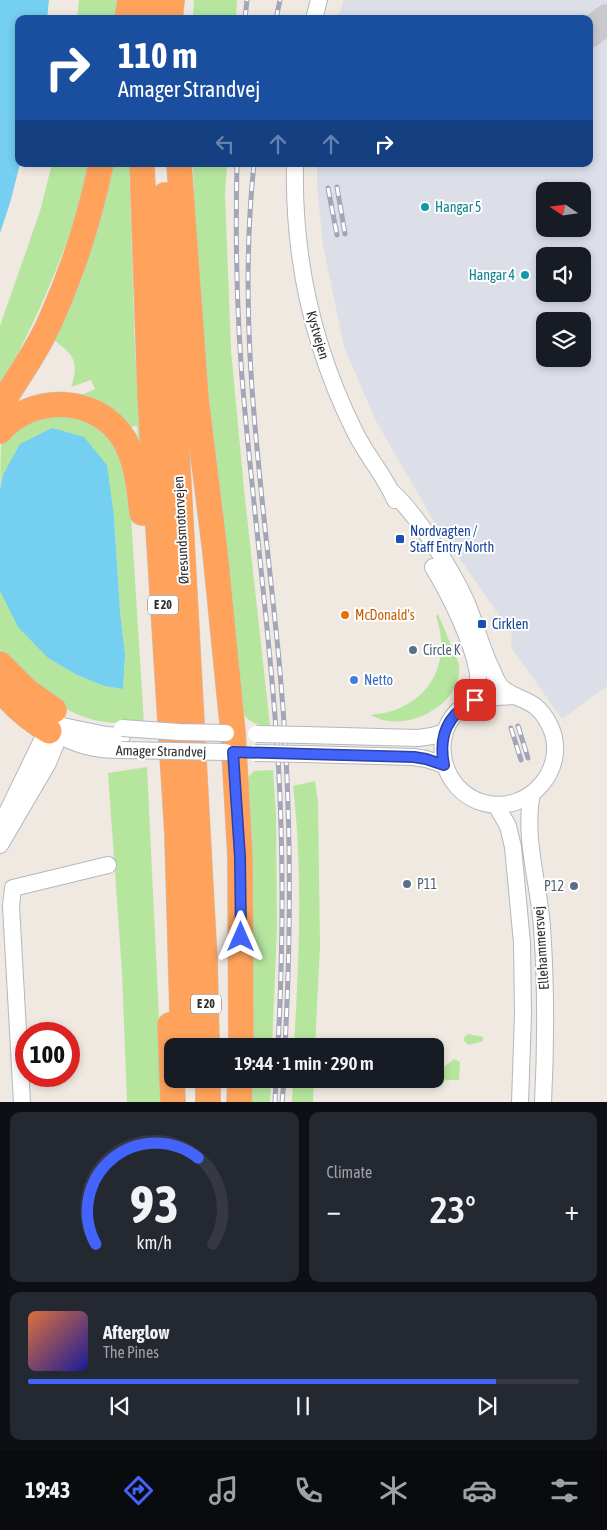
<!DOCTYPE html>
<html lang="en">
<head>
<meta charset="utf-8">
<style>
  :root { --surface:#171b24; --page:#242831; --text:#f1f3f6; --muted:#9ea1a6; --line:#363941; --accent:#4264fb }
  body { margin:0; font-family:"Asap Condensed",sans-serif; background:var(--page); color:var(--text); height:100vh; display:flex; flex-direction:column; font-size:19px; white-space:nowrap }
  * { box-sizing:border-box; margin:0 }
  p { font-size:16px; color:var(--muted) }
  .icon { flex:none; width:28px; height:28px; fill:none; stroke:currentColor; stroke-width:2; stroke-linecap:round; stroke-linejoin:round }
  .map { position:relative; height:1102px; overflow:hidden }
  .side { display:flex; flex-direction:column; gap:10px; padding:10px; background:#0d0f14; flex:1 }
  .side>* { flex:none }
  .top-card { position:absolute; left:15px; top:15px; width:578px; height:152px; border-radius:10px; box-shadow:0 2px 8px #0003; background:#1a4fa0; color:#fff; overflow:hidden }
  .needle { width:32px; rotate:283deg }
  .tools { position:absolute; left:536px; top:182px; display:grid; gap:10px }
  .tools a { display:grid; place-items:center; width:55px; height:55px; border-radius:10px; background:var(--surface); box-shadow:0 2px 8px #0003; font-size:25px }
  .speed { position:absolute; left:15px; top:1022px; display:flex; gap:10px; font-size:25px; font-weight:700; text-align:center }
  .speed>* { display:grid; place-content:center; width:65px; height:65px; border-radius:50%; background:var(--surface); box-shadow:0 2px 8px #0003; line-height:1 }
  .speed .limit { border:8px solid #d22; background:#fff; color:#111 }
  .pin { position:absolute; display:grid; place-items:center; width:42px; height:42px; color:#fff; margin:-21px; border-radius:10px; box-shadow:0 2px 8px #0006 }
  .me { position:absolute; width:55px; margin:-28px; rotate:0deg; stroke-linejoin:round; filter:drop-shadow(0 0 4px #0008) }
  .turn { display:flex; align-items:center; gap:18px; height:105px; padding:0 20px; font-size:22px }
  .turn .icon { width:65px; height:65px; stroke-width:2.5 }
  .turn b { display:block; font-size:35px; line-height:42px }
  .lanes { display:flex; align-items:center; height:48px; padding:0 20px; background:#0003; justify-content:center; gap:25px; direction:ltr }
  .lanes .off { opacity:.35 }
  .big { font-size:38px; font-weight:600; line-height:1.1 }
  .side .widget { flex:1; display:flex; flex-direction:column; justify-content:center; gap:8px; min-width:0; padding:0 18px; border-radius:10px; background:var(--page) }
  .side .dial { align-items:center; gap:0 }
  .dial svg { height:130px; overflow:visible; fill:none; stroke:var(--line); stroke-width:7; stroke-linecap:round; text-anchor:middle }
  .dial text { fill:var(--text); stroke:none }
  .song { display:flex; align-items:center; gap:15px }
  .cover { width:60px; height:60px; border-radius:8px; background:linear-gradient(135deg,hsl(20 70% 55%),hsl(240 70% 35%)) }
  .played { height:5px; border-radius:2px; background:linear-gradient(90deg,var(--accent) 85%,var(--line) 85%) }
  .keys { display:flex; justify-content:space-around; direction:ltr }
  .heat { display:flex; justify-content:space-between; align-items:center; font-size:28px; direction:ltr }
  .side .tiles { flex:1; display:grid; gap:10px; grid-template-columns:1fr 1fr }
  .widget:last-child { grid-column:span 2 }
  .trip { position:absolute; left:164px; top:1038px; width:280px; height:50px; border-radius:10px; background:var(--surface); box-shadow:0 2px 8px #0003; font-weight:600; line-height:50px; text-align:center }
  .menu { display:flex; height:80px; justify-content:space-around; align-items:center; background:#090b0e; color:var(--muted) }
  .menu .icon { width:35px; height:35px }
  .menu .current { color:var(--accent) }
  .menu b { font-size:22px; color:var(--text) }
  .map>svg:first-child { display:block }
  .airport { fill:#dcdee8; fill-rule:evenodd }
  .green { fill:#b6e59e }
  .water { fill:#75cff0 }
  .lines { fill:none; stroke-linecap:round; stroke-linejoin:round }
  .taxiway { stroke:#c9c8cc; stroke-width:30 }
  .minor-casing { stroke:#b4b7c1; stroke-width:18 }
  .highway-casing { stroke:#c9c9c9; stroke-width:26 }
  .minor { stroke:#fff; stroke-width:16 }
  .highway { stroke:#ffa35c; stroke-width:25 }
  .rail-casing { stroke:#a3a6b8; stroke-width:5 }
  .rail { stroke:#fff; stroke-width:3; stroke-dasharray:9; stroke-linecap:butt }
  .minor-bridge-casing { stroke:#b4b7c1; stroke-width:18; stroke-linecap:butt }
  .minor-bridge { stroke:#fff; stroke-width:16 }
  .route-casing { stroke:#2b41a3; stroke-width:12 }
  .route { stroke:#4264fb; stroke-width:9 }
  .culture-dot { fill:#0f9aa8; stroke:#fff; stroke-width:2 }
  .transit-dot { fill:#1a4fb4; stroke:#fff; stroke-width:2 }
  .food-dot { fill:#e8710a; stroke:#fff; stroke-width:2 }
  .service-dot { fill:#5c6f8a; stroke:#fff; stroke-width:2 }
  .shop-dot { fill:#3f7fe0; stroke:#fff; stroke-width:2 }
  .labels { text-anchor:middle; stroke-width:4; stroke-linejoin:round; paint-order:stroke }
  .shield { fill:#fff; stroke:#6d6d6d; stroke-width:1 }
  .shield-label { font-size:12px; font-weight:bold; fill:#2e2e2e }
  .culture-label { font-size:14px; fill:#0d838f; stroke:#fff; text-anchor:start }
  .street-label { font-size:14px; fill:#2e2e2e; stroke:#fff }
  .transit-label { font-size:14px; fill:#164399; stroke:#fff; text-anchor:start }
  .food-label { font-size:14px; fill:#c56008; stroke:#fff; text-anchor:start }
  .service-label { font-size:14px; fill:#4e5e75; stroke:#fff; text-anchor:start }
  .shop-label { font-size:14px; fill:#366cbe; stroke:#fff; text-anchor:start }
</style>
</head>
<body>
<div class="map">
<svg width="607" height="1103" viewBox="0 0 607 1103">
  <rect width="100%" height="100%" fill="#efe9e1"/>
  <path class="airport" d="M344,0H607V686L562,719L511,647L512,634L435,523L376,421L344,347L323,245L317,186V164H589V19H337ZM545,191H582V229H545ZM545,256H582V294H545ZM545,321H582V359H545Z"/>
  <path class="green" d="M79,0H119L116,19H77Z
    M194,0H237L236,19H193Z
    M52,164H90C71,243 39,316 0,387V326L40,211Z
    M108,164H129L135,353L144,472L140,466L137,426L128,427L70,400L95,389L91,380L71,387C81,359 71,352 49,337Z
    M193,164H227L225,194L231,350L244,489L270,726C256,725 249,723 241,710L231,587L208,415L195,229Z
    M66,413C74,416 82,417 89,421C113,433 122,460 129,484L144,723C128,723 110,724 94,720C52,709 28,680 0,650V591L48,658L77,675L104,686L123,689L125,655L120,611L114,517L3,475L0,490L1,444L16,429L39,416Z
    M438,614L459,664C463,699 421,725 389,721C383,721 376,717 370,715C424,711 454,668 436,616Z
    M147,767L163,1102H127L122,972L108,773Z
    M273,770L276,816L277,929L272,1046H250L247,778L254,771Z
    M315,781L318,802L320,947L315,1046H294C299,960 303,872 293,786Z
    M468,1034L483,1037V1041L469,1045L464,1041V1038Z
    M454,1059L460,1062L459,1080H446L440,1082L439,1078L435,1077V1074Z
    M249,1079H271L270,1102L249,1103Z
    M293,1079H314L313,1102H292Z"/>
  <path class="water" d="M0,0H49L47,19H19L20,164L10,203L0,233Z
    M52,428L84,437L107,465L114,517L120,611L125,655L123,689L104,686L77,675L48,658L18,627L0,591V490L3,475L20,444Z"/>
  <g class="lines">
    <path class="taxiway" d="M589,33L607,19"/>
    <g class="minor-casing">
      <path id="minor" d="M314,19L319,0
        M295,164C293,257 313,348 355,432C366,455 385,476 395,500
        M392,492C418,516 451,568 466,601C476,624 481,649 493,672C495,677 498,684 502,688C521,703 535,697 549,724C571,766 530,815 484,803C441,792 426,732 465,705C479,696 499,697 516,696
        M433,567C450,595 472,640 478,673C479,682 475,691 475,700
        M50,731C76,745 93,750 122,750
        M305,735L418,738L432,736L444,732
        M304,754L414,757L426,759L444,765
        M532,794C523,836 539,884 542,927C546,985 546,1044 543,1103
        M496,805L508,826L513,847L522,943L523,1014L520,1103
        M0,827L43,738L49,731L58,725L106,735L122,736
        M0,845L48,763L59,736L56,717
        M22,1103L11,906L13,888L108,865"/>
    </g>
    <g class="highway-casing">
      <path id="highway" d="M127,19L130,0
        M145,19L147,0
        M170,19L172,0
        M142,164L150,397L177,834L183,1046
        M179,164L196,398L215,552L233,733L240,857L241,1046
        M165,195L167,267L205,962L207,1046
        M0,406C18,377 39,348 52,317C74,268 90,216 101,164
        M0,431C32,394 97,395 124,439C137,462 139,487 142,513
        M0,664L27,691L54,710
        M0,688C14,707 29,719 49,731
        M170,1025L173,1103
        M208,1079V1103
        M239,1103L240,1079"/>
    </g>
    <use href="#minor" class="minor"/>
    <use href="#highway" class="highway"/>
    <g class="rail-casing">
      <path id="rail" d="M245,19L247,0
        M276,19L280,0
        M237,164C235,247 237,330 245,412C254,510 266,607 274,704C284,818 284,932 278,1046
        M254,164C236,332 263,493 279,660C291,788 292,917 285,1046
        M337,187L345,234
        M328,188L337,235
        M518,726L528,758
        M511,728L521,760
        M275,1103L276,1079
        M282,1103L284,1079"/>
    </g>
    <use href="#rail" class="rail"/>
    <g class="minor-bridge-casing">
      <path id="minor-bridge" d="M122,728L179,732L226,733
        M256,734L305,735
        M122,750L226,752
        M255,753L304,754"/>
    </g>
    <use href="#minor-bridge" class="minor-bridge"/>
  </g>
  <g class="lines">
    <g class="route-casing">
      <path id="route" d="M241,937L240,857L233,752L414,757L426,759L444,765C438,735 448,714 475,700"/>
    </g>
    <use href="#route" class="route"/>
  </g>
  <g class="culture-dot">
    <circle cx="425" cy="207" r="5"/>
    <circle cx="525" cy="275" r="5"/>
  </g>
  <g class="transit-dot">
    <rect x="395" y="534" width="10" height="10" rx="2.5"/>
    <rect x="477" y="619" width="10" height="10" rx="2.5"/>
  </g>
  <circle class="food-dot" cx="345" cy="615" r="5"/>
  <g class="service-dot">
    <circle cx="413" cy="650" r="5"/>
    <circle cx="407" cy="884" r="5"/>
    <circle cx="574" cy="886" r="5"/>
  </g>
  <circle class="shop-dot" cx="354" cy="680" r="5"/>
  <g class="labels">
    <g class="shield">
      <rect x="148" y="595.5" width="30" height="19" rx="4"/>
      <rect x="191" y="994.5" width="30" height="19" rx="4"/>
    </g>
    <g class="shield-label">
      <text x="163" y="609">E 20</text>
      <text x="206" y="1008">E 20</text>
    </g>
    <g class="culture-label">
      <text x="435" y="212">Hangar 5</text>
      <text x="515" y="280" text-anchor="end">Hangar 4</text>
    </g>
    <g class="street-label">
      <text transform="translate(318 335) rotate(74)" y="5">Kystvejen</text>
      <text transform="translate(181 530) rotate(-93)" y="5">Øresundsmotorvejen</text>
      <text transform="translate(161 751) rotate(1)" y="5">Amager Strandvej</text>
      <text transform="translate(541 948) rotate(-94)" y="5">Ellehammersvej</text>
    </g>
    <g class="transit-label">
      <text x="410" y="536">Nordvagten /<tspan x="410" dy="16">Staff Entry North</tspan></text>
      <text x="492" y="629">Cirklen</text>
    </g>
    <g class="food-label">
      <text x="355" y="620">McDonald's</text>
    </g>
    <g class="service-label">
      <text x="423" y="655">Circle K</text>
      <text x="417" y="889">P11</text>
      <text x="564" y="891" text-anchor="end">P12</text>
    </g>
    <g class="shop-label">
      <text x="364" y="685">Netto</text>
    </g>
  </g>
</svg>
<div class="tools">
<a><svg class="needle" viewBox="-14 -14 28 28"><path d="M0-13l5 13h-10z" fill="#e53935"/><path d="M0 13l5-13h-10z" fill="#9ea1a6"/></svg></a>
<a><svg class="icon" aria-label="sound" viewBox="0 0 24 24"><path d="M4 9h4l5-4v14l-5-4H4zM17 9q2 3 0 6"/></svg></a>
<a><svg class="icon" aria-label="layers" viewBox="0 0 24 24"><path d="M12 4l9 5-9 5-9-5zM3 14l9 5 9-5"/></svg></a>
</div>
<div class="speed"><div class="limit">100</div></div>
<div class="pin" style="left:475px;top:700px;background:#d93025"><svg class="icon" aria-label="arrive" viewBox="0 0 24 24"><path d="M6 21V4h12l-3 4 3 4H6"/></svg></div>
<svg class="me" style="left:241px;top:937px" viewBox="-20 -20 40 40"><path d="M0-17L14 15 0 8-14 15z" fill="#4264fb" stroke="#fff" stroke-width="4"/></svg>
<div class="trip">19:44 · 1 min · 290 m</div>
<div class="top-card">
<div class="turn"><svg class="icon" aria-label="right" viewBox="0 0 24 24"><path d="M7 20v-9h11M14 6l5 5-5 5"/></svg><div><b>110 m</b>Amager Strandvej</div></div>
<div class="lanes"><svg class="icon off" aria-label="left" viewBox="0 0 24 24"><path d="M17 20v-9H6M10 6l-5 5 5 5"/></svg><svg class="icon off" aria-label="ahead" viewBox="0 0 24 24"><path d="M12 20V5M6 11l6-6 6 6"/></svg><svg class="icon off" aria-label="ahead" viewBox="0 0 24 24"><path d="M12 20V5M6 11l6-6 6 6"/></svg><svg class="icon" aria-label="right" viewBox="0 0 24 24"><path d="M7 20v-9h11M14 6l5 5-5 5"/></svg></div>
</div>
</div>
<section class="side">
<div class="tiles">
<div class="widget dial"><svg viewBox="0 0 100 80">
<path d="M14 69A42 42 0 1 1 86 69"/>
<path d="M14 69A42 42 0 0 1 77 16" stroke="#4264fb"/>
<text x="50" y="56" font-size="32" font-weight="700">93</text>
<text x="50" y="72" font-size="11">km/h</text>
</svg></div>
<div class="widget"><p>Climate</p>
<div class="heat"><a>−</a><b class="big">23°</b><a>+</a></div>
</div>
<div class="widget">
<div class="song"><i class="cover"></i><div><b>Afterglow</b><p>The Pines</p></div></div>
<div class="played"></div>
<div class="keys"><svg class="icon" aria-label="previous" viewBox="0 0 24 24"><path d="M18 5L8 12l10 7zM5 5v14"/></svg><svg class="icon" aria-label="pause" viewBox="0 0 24 24"><path d="M8 5v14M16 5v14"/></svg><svg class="icon" aria-label="next" viewBox="0 0 24 24"><path d="M6 5l10 7-10 7zM19 5v14"/></svg></div>
</div>
</div>
</section>
<nav class="menu">
<b>19:43</b>
<svg class="icon current" aria-label="directions" viewBox="0 0 24 24"><path d="M12 3l9 9-9 9-9-9zM9 14v-3h6M13 9l2 2-2 2"/></svg>
<svg class="icon" aria-label="music" viewBox="0 0 24 24"><path d="M9 18V5l10-2v13"/><circle cx="6" cy="18" r="3"/><circle cx="16" cy="16" r="3"/></svg>
<svg class="icon" aria-label="phone" viewBox="0 0 24 24"><path d="M5 4h4l2 5-3 2q2 4 5 5l2-3 5 2v4C11 20 4 13 5 4z"/></svg>
<svg class="icon" aria-label="climate" viewBox="0 0 24 24"><path d="M12 3v18M4 7l16 10M4 17L20 7"/></svg>
<svg class="icon" aria-label="car" viewBox="0 0 24 24"><path d="M5 17H2v-5l4-1 3-4h7l3 4 3 1v5h-3M9 17h6M6 11h13"/><circle cx="7" cy="17" r="2"/><circle cx="17" cy="17" r="2"/></svg>
<svg class="icon" aria-label="filters" viewBox="0 0 24 24"><path d="M4 7h16M4 17h16"/><circle cx="9" cy="7" r="2"/><circle cx="15" cy="17" r="2"/></svg>
</nav>
</body>
</html>
